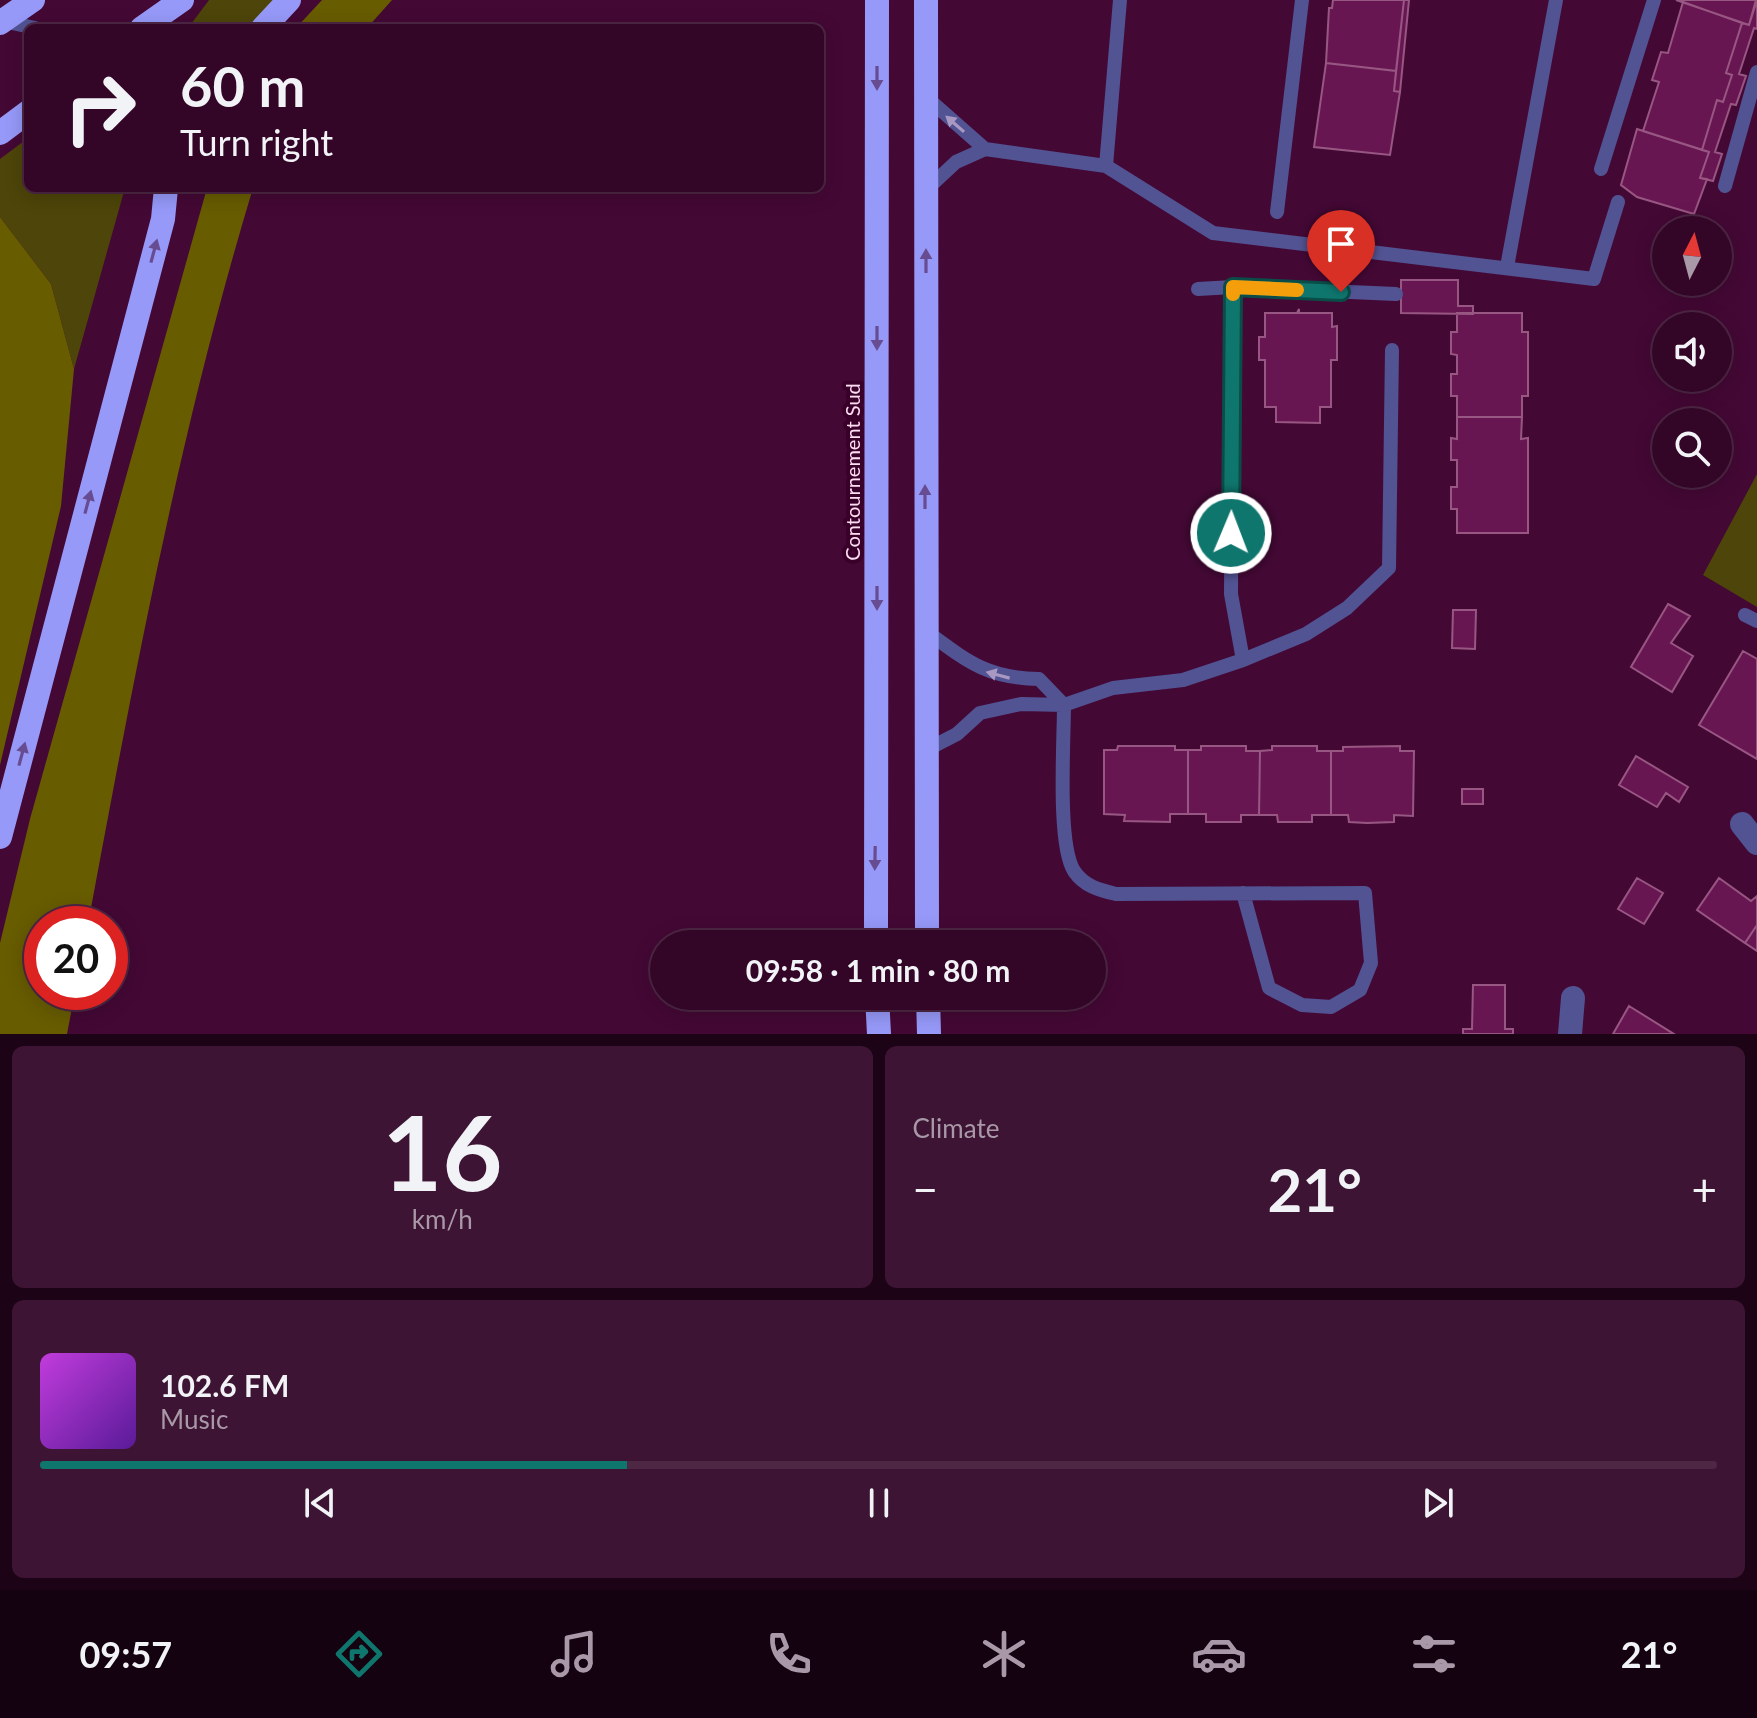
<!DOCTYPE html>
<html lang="en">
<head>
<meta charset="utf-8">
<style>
  :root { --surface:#330628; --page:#3e1434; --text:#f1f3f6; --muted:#a999a8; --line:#4e2745; --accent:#0f766e }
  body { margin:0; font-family:Lato,sans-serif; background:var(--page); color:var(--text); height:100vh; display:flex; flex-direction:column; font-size:30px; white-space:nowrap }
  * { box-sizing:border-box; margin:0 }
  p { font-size:26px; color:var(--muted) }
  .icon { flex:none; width:44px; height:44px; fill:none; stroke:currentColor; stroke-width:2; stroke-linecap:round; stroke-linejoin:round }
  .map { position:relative; height:1034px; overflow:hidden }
  .panel { display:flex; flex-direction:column; gap:12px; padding:12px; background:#1c0316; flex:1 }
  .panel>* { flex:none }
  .top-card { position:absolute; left:24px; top:24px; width:800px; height:168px; border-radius:12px; box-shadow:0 4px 20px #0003,0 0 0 2px var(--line); background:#330628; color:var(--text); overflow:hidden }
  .needle { width:52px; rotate:6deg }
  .tools { position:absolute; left:1652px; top:216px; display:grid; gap:16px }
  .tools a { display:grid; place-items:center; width:80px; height:80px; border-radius:50%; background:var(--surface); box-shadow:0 4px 20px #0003,0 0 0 2px var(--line); font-size:40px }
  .speed { position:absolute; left:24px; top:906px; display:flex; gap:16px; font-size:40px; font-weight:700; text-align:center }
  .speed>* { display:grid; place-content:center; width:104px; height:104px; border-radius:50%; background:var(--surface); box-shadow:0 4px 20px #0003,0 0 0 2px var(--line); line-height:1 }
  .speed .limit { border:12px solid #d22; background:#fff; color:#111 }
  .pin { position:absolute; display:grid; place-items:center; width:68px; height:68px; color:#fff; margin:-82px -34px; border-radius:50% 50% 50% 0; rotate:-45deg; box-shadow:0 0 8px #0007 }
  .pin .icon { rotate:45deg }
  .me { position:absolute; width:88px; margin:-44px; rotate:1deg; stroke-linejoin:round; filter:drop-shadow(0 0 6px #0008) }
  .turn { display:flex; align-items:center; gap:28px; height:168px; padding:0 24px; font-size:36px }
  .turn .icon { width:104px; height:104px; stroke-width:2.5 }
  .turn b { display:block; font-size:56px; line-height:68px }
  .big { font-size:60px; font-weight:700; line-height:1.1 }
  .panel .card { flex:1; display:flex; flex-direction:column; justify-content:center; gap:12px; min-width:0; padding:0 28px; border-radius:12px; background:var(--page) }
  .panel .dial { align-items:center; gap:0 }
  .dial b { font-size:104px; line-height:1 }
  .song { display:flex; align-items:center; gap:24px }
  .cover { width:96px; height:96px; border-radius:12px; background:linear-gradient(135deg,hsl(290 70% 55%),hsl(270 70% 35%)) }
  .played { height:8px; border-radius:4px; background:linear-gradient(90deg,var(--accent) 35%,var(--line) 35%) }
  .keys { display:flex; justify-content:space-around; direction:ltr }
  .heat { display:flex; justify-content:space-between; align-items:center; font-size:44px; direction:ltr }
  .panel .tiles { flex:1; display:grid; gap:12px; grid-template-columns:1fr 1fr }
  .card:last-child { grid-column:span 2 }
  .trip { position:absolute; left:650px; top:930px; width:456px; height:80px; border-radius:40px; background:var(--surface); box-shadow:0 4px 20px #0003,0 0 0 2px var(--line); font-weight:700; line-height:80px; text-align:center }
  .tab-bar { display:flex; height:128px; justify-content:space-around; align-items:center; background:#140210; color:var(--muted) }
  .tab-bar .icon { width:56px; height:56px }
  .tab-bar .active { color:var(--accent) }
  .tab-bar b { font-size:36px; color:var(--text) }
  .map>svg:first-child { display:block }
  .green { fill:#4d4509 }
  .forest { fill:#685c00 }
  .building { fill:#681652; stroke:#985782; stroke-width:2 }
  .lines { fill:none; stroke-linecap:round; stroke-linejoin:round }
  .lane { stroke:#525393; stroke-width:14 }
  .street { stroke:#525393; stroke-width:24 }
  .highway { stroke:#9699f8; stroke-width:24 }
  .oneway { fill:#684c91 }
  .oneway2 { fill:#a898c2 }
  .route-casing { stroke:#0a4d48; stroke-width:20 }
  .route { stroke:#0f766e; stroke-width:14 }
  .slow { stroke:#f59e0b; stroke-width:14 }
  .labels { text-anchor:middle; stroke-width:8; stroke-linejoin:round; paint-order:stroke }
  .street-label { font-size:20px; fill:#fddef1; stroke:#39002a }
</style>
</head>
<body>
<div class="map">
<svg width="1757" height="1034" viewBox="0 0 1757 1034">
  <rect width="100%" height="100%" fill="#440835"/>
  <path class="green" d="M209,0H273L252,28H188Z
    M28,138V188H125L74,369L51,284L0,217V159Z
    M1757,474V607L1703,575Z"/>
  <path class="forest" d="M322,0H392L367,28H296Z
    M207,188H253C180,429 134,677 88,924H42V992H75L67,1034H0V943L30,819Z
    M0,217L51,284L74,369L61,506L0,765Z"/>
  <path class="building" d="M1333,0H1404L1396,71L1326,63L1329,8H1332Z
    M1404,0H1409L1400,92L1394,91Z
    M1676,0H1756L1749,25Z
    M1757,0V29L1754,28L1739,74L1746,76L1736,105L1731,104L1715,152L1722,154L1713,181L1700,178L1709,152L1702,150L1717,100L1723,102L1732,75L1726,73L1742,23L1749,25Z
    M1683,2L1742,23L1726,73L1732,75L1723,102L1717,100L1702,150L1643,131L1659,82L1652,80L1661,52L1668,53Z
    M1326,63L1396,71L1394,91L1400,92L1390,155L1314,147Z
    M1637,129L1709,152L1700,178L1707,179L1694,214L1637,197L1621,185Z
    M1401,280H1458V306H1473V314L1401,313Z
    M1299,309V313H1332V327L1337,326V360H1331V407H1320V423L1276,422V407H1265V360H1259V337H1265V313H1297Z
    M1457,313H1522V332H1528V396H1522V417H1457V396H1451V374H1457V355L1451,354V332H1457Z
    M1457,417H1522L1521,439L1528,438V533H1457V509H1451V487H1457V460H1451V438L1457,439Z
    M1668,604L1690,616L1671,643L1693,656L1672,692L1631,667Z
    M1453,610H1476L1475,649L1452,648Z
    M1743,651L1757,659V759L1699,725Z
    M1118,746H1175V750H1188V814H1170V822L1124,821L1125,815L1104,814V750H1117Z
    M1201,746H1246V751H1260L1259,815H1241V822H1206V814H1188V750H1201Z
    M1272,746H1317V751H1331V815H1312V822H1278L1277,815H1259L1260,751L1272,750Z
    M1400,746V751H1414L1413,816L1394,815V822L1367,823L1349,822L1348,815H1331V751H1343V747Z
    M1636,756L1688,787L1679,802L1666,793L1657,807L1619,785Z
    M1462,789H1483V804H1462Z
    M1637,878L1663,893L1644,924L1618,909Z
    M1719,878L1751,901L1757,896V925L1745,943L1697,910Z
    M1757,925V951L1745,943Z
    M1473,985H1505V1029H1513V1034H1463V1029H1472Z
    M1629,1006L1674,1034H1613Z"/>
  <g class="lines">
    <path class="lane" d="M3,21L35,28
      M926,97L985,149L1106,166L1213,233L1594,279L1618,202
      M1106,166L1120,0
      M1601,169L1654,0
      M1725,186L1757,72
      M926,190L956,162L985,149
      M1277,212L1302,0
      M1507,267L1556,0
      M1233,287L1396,294
      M1198,289L1233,287L1231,594L1243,660
      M1745,615L1757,621
      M926,631C967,661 986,678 1039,679L1064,705C1064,741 1057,844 1074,871C1084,886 1099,890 1116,894L1365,893L1371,963L1360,990L1331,1007L1302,1005L1269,988L1243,893
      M926,750L957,734L980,713L1021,704L1064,705L1113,688L1183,680L1243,660L1306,634L1347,608L1389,568L1392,350"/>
    <path class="street" d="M1742,824L1757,843
      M1570,1034L1573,998"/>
    <path class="highway" d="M926,0L927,944
      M0,23L33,0
      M142,28L182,0
      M263,28L289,0
      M0,133L28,112
      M0,837L163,219L166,188
      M876,944L877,0
      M877,996L879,1034
      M928,996L929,1034"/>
  </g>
  <defs><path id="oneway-solid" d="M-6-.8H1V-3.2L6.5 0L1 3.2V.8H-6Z" transform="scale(2)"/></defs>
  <g class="oneway">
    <use href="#oneway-solid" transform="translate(877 78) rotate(90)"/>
    <use href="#oneway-solid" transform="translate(154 251) rotate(-75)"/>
    <use href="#oneway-solid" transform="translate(926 261) rotate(-90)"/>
    <use href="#oneway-solid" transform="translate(877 338) rotate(90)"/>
    <use href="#oneway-solid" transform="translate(925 497) rotate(-90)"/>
    <use href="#oneway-solid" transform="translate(88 502) rotate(-75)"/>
    <use href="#oneway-solid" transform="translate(877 598) rotate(90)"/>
    <use href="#oneway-solid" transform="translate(22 754) rotate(-75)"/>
    <use href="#oneway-solid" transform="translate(875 858) rotate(91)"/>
  </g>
  <g class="oneway2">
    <use href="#oneway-solid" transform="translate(955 124) rotate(-139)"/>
    <use href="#oneway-solid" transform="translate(998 675) rotate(-165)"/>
  </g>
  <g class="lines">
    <g class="route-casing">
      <path id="route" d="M1231,533L1233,287L1341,292"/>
    </g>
    <use href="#route" class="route"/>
    <path class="slow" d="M1233,294V287L1297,290"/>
  </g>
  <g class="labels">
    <g class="street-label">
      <text transform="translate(853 472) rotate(-90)" y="7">Contournement Sud</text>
    </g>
  </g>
</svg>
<div class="tools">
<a><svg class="needle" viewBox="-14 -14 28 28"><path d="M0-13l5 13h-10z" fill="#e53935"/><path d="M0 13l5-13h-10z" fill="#a999a8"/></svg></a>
<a><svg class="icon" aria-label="sound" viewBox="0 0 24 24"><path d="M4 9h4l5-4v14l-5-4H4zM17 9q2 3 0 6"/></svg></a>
<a><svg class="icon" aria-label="search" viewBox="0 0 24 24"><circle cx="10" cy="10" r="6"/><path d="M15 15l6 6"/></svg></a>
</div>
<div class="speed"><div class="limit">20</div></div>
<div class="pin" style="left:1341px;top:292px;background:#d93025"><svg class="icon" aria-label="arrive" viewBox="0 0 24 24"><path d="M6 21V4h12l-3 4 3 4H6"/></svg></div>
<svg class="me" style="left:1231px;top:533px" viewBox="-20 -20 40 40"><circle r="17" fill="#0f766e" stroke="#fff" stroke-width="3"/><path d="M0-11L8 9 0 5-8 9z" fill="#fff"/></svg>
<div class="trip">09:58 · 1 min · 80 m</div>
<div class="top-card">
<div class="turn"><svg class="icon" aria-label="right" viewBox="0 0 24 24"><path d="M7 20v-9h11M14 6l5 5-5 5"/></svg><div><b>60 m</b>Turn right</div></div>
</div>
</div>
<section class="panel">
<div class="tiles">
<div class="card dial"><b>16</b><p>km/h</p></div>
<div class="card"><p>Climate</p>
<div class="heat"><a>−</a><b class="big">21°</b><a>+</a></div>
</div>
<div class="card">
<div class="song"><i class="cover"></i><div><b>102.6 FM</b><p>Music</p></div></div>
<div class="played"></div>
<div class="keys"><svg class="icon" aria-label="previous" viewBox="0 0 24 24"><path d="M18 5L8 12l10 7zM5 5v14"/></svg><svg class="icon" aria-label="pause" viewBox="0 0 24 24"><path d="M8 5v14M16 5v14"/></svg><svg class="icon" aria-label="next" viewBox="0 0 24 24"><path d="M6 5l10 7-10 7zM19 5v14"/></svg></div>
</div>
</div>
</section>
<nav class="tab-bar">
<b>09:57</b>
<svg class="icon active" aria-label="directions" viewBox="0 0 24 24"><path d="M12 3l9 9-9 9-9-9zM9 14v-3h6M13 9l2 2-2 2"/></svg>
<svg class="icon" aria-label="music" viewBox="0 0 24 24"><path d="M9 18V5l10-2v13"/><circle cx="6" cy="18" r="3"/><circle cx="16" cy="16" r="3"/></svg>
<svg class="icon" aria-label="phone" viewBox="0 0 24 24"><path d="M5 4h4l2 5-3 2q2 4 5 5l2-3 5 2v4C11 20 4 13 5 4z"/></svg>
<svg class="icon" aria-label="climate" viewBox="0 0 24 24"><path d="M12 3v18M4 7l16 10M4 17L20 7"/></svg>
<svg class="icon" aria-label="car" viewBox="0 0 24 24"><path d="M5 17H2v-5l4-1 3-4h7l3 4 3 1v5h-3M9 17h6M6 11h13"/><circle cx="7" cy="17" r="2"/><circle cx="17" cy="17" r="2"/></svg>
<svg class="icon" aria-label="filters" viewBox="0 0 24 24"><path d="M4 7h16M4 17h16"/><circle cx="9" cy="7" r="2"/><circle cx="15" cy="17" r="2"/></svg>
<b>21°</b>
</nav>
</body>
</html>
